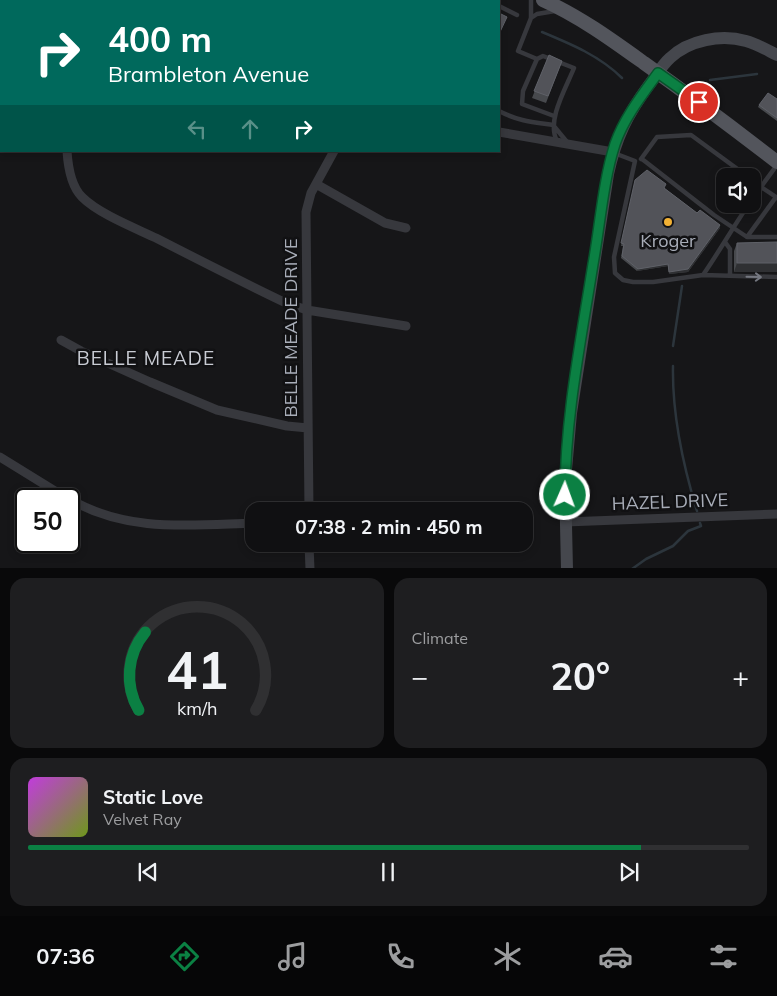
<!DOCTYPE html>
<html lang="en">
<head>
<meta charset="utf-8">
<style>
  :root { --surface:#101012; --page:#1e1e20; --text:#f1f3f6; --muted:#9c9d9f; --line:#303032; --accent:#0b8043 }
  body { margin:0; font-family:Mulish,sans-serif; background:var(--page); color:var(--text); height:100vh; display:flex; flex-direction:column; font-size:19px; white-space:nowrap }
  * { box-sizing:border-box; margin:0 }
  p { font-size:16px; color:var(--muted) }
  .icon { flex:none; width:28px; height:28px; fill:none; stroke:currentColor; stroke-width:2; stroke-linecap:round; stroke-linejoin:round }
  .map { position:relative; height:568px; overflow:hidden }
  .drawer { display:flex; flex-direction:column; gap:10px; padding:10px; background:#09090a; flex:1 }
  .drawer>* { flex:none }
  .hud { position:absolute; left:0px; top:0px; width:500px; height:152px; box-shadow:0 2px 8px #0003,0 0 0 1px var(--line); background:#00695c; color:#fff; overflow:hidden }
  .fabs { position:absolute; left:716px; top:168px; display:grid; gap:10px }
  .fabs a { display:grid; place-items:center; width:45px; height:45px; border-radius:10px; background:var(--surface); box-shadow:0 2px 8px #0003,0 0 0 1px var(--line); font-size:25px }
  .speed { position:absolute; left:15px; top:488px; display:flex; gap:10px; font-size:25px; font-weight:700; text-align:center }
  .speed>* { display:grid; place-content:center; width:65px; height:65px; border-radius:50%; background:var(--surface); box-shadow:0 2px 8px #0003,0 0 0 1px var(--line); line-height:1 }
  .speed .limit { border:2px solid #111; border-radius:8px; background:#fff; color:#111 }
  .pin { position:absolute; display:grid; place-items:center; width:42px; height:42px; color:#fff; margin:-21px; border:2px solid #fff; border-radius:50%; box-shadow:0 1px 5px #0007 }
  .me { position:absolute; width:55px; margin:-28px; rotate:2deg; stroke-linejoin:round; filter:drop-shadow(0 0 4px #0008) }
  .turn { display:flex; align-items:center; gap:18px; height:105px; padding:0 25px; font-size:22px }
  .turn .icon { width:65px; height:65px; stroke-width:2.5 }
  .turn b { display:block; font-size:35px; line-height:42px }
  .lanes { display:flex; align-items:center; height:48px; padding:0 25px; background:#0003; justify-content:center; gap:25px; direction:ltr }
  .lanes .off { opacity:.35 }
  .big { font-size:38px; font-weight:700; line-height:1.1 }
  .drawer .widget { flex:1; display:flex; flex-direction:column; justify-content:center; gap:8px; min-width:0; padding:0 18px; border-radius:15px; background:var(--page) }
  .drawer .dial { align-items:center; gap:0 }
  .dial svg { height:130px; overflow:visible; fill:none; stroke:var(--line); stroke-width:7; stroke-linecap:round; text-anchor:middle }
  .dial text { fill:var(--text); stroke:none }
  .song { display:flex; align-items:center; gap:15px }
  .cover { width:60px; height:60px; border-radius:8px; background:linear-gradient(135deg,hsl(290 70% 55%),hsl(80 70% 35%)) }
  .played { height:5px; border-radius:2px; background:linear-gradient(90deg,var(--accent) 85%,var(--line) 85%) }
  .keys { display:flex; justify-content:space-around; direction:ltr }
  .heat { display:flex; justify-content:space-between; align-items:center; font-size:28px; direction:ltr }
  .drawer .tiles { flex:1; display:grid; gap:10px; grid-template-columns:1fr 1fr }
  .widget:last-child { grid-column:span 2 }
  .trip { position:absolute; left:245px; top:502px; width:288px; height:50px; border-radius:15px; background:var(--surface); box-shadow:0 2px 8px #0003,0 0 0 1px var(--line); font-weight:700; line-height:50px; text-align:center }
  .tab-bar { display:flex; height:80px; justify-content:space-around; align-items:center; background:#060607; color:var(--muted) }
  .tab-bar .icon { width:35px; height:35px }
  .tab-bar .on { color:var(--accent) }
  .tab-bar b { font-size:22px; color:var(--text) }
  .map>svg:first-child { display:block }
  .lines { fill:none; stroke-linecap:round; stroke-linejoin:round }
  .stream { stroke:#2c353c; stroke-width:2.5 }
  .lane { stroke:#37383d; stroke-width:4.5 }
  .street { stroke:#37383d; stroke-width:9 }
  .secondary { stroke:#45474d; stroke-width:12 }
  .primary { stroke:#53555c; stroke-width:14 }
  .wall { fill:#47494d }
  .shaded-wall { fill:#2f3033 }
  .building { fill:#525359; stroke:#5f6168 }
  .oneway { stroke:#757881 }
  .route-casing { stroke:#07532c; stroke-width:12 }
  .route { stroke:#0b8043; stroke-width:9 }
  .poi-dot { fill:#f2b134; stroke:#111113; stroke-width:2 }
  .labels { text-anchor:middle; stroke-width:5; stroke-linejoin:round; paint-order:stroke }
  .poi-label { font-size:18px; fill:#a8adb8; stroke:#111113 }
  .street-label { font-size:18px; fill:#a8adb8; stroke:#111113 }
  .neighbourhood-label { font-size:19px; letter-spacing:1px; fill:#c9ccd4; stroke:#111113 }
</style>
</head>
<body>
<div class="map">
<svg width="777" height="569" viewBox="0 0 777 569">
  <rect width="100%" height="100%" fill="#161618"/>
  <g class="lines">
    <path class="stream" d="M542,32C571,44 600,56 622,78
      M710,80L757,74
      M673,346L682,286
      M673,366C672,415 683,465 697,511
      M632,569L646,559L673,546L688,531L701,526L700,523"/>
    <path class="lane" d="M531,0V18L518,51L537,59L543,56L574,68C566,88 546,121 557,141
      M496,1L497,0
      M499,6L517,15
      M531,18L537,14L555,11
      M537,59L523,91L522,104L554,116
      M499,111C518,121 532,122 553,125L567,142
      M614,153L635,161L614,257L615,273L623,280L633,282H653L703,275L777,277
      M641,159L657,137L691,135L747,176
      M642,159L714,215L747,237L776,197L777,198
      M752,181L776,197
      M752,199L777,165
      M747,237H777
      M725,242L730,249V276
      M703,275C719,252 733,227 749,204"/>
    <path class="street" d="M202,0L204,1
      M0,85L1,86
      M499,132L613,152
      M67,151C68,167 71,186 82,197C99,214 135,228 156,238C199,260 242,282 286,303L307,310L406,326
      M316,184L385,223L406,228
      M61,340L81,351L150,382L217,410L287,426L308,428
      M0,457L68,499
      M69,499C128,533 189,525 254,523
      M309,511L306,212L311,193L334,151
      M565,522L777,514
      M309,544L310,569"/>
    <path class="secondary" d="M567,569L565,481L571,413L608,174C616,137 627,115 649,85C656,76 662,65 670,58C689,40 721,34 746,41C757,44 767,50 777,55"/>
    <path class="primary" d="M543,0C579,16 612,40 644,63C689,95 733,128 777,162"/>
  </g>
  <path class="wall" d="M549,55L562,61L546,103L532,98Z
    M777,99V121L758,107L759,105Z
    M635,182L664,188L697,213L720,228L688,272L669,274L668,266L637,271L621,258L623,246H621Z
    M737,243L777,272H734V251Z"/>
  <path class="shaded-wall" d="M720,225V228L688,272L669,274V272Z
    M737,263H777V272H734Z
    M668,264V266L637,271L638,269Z"/>
  <path class="building" d="M499,13L507,17L499,34Z
    M549,55L562,61L548,96L534,91Z
    M768,93L777,99V118L759,105Z
    M647,170L666,184L664,188L697,213L700,210L720,225L688,269L669,272L668,264L638,269L622,256L624,244L621,243L635,180Z
    M777,242V263H737V243Z"/>
  <defs><path id="oneway-shaft" d="M-6 0H5M1.5-3L5.5 0L1.5 3" fill="none" stroke-width="1.6" stroke-linecap="round" stroke-linejoin="round" transform="scale(1.25)"/></defs>
  <use class="oneway" href="#oneway-shaft" transform="translate(754 277) rotate(1)"/>
  <g class="lines">
    <g class="route-casing">
      <path id="route" d="M565,495C565,418 581,340 593,264C600,226 603,181 615,144C624,118 642,95 658,73L699,102"/>
    </g>
    <use href="#route" class="route"/>
  </g>
  <circle class="poi-dot" cx="668" cy="222" r="5"/>
  <g class="labels">
    <g class="poi-label">
      <text x="668" y="247">Kroger</text>
    </g>
    <g class="street-label">
      <text transform="translate(291 328) rotate(-90)" y="6">BELLE MEADE DRIVE</text>
      <text transform="translate(670 502) rotate(-2)" y="6">HAZEL DRIVE</text>
    </g>
    <g class="neighbourhood-label">
      <text x="146" y="365">BELLE MEADE</text>
    </g>
  </g>
</svg>
<div class="fabs">
<a><svg class="icon" aria-label="sound" viewBox="0 0 24 24"><path d="M4 9h4l5-4v14l-5-4H4zM17 9q2 3 0 6"/></svg></a>
</div>
<div class="speed"><div class="limit">50</div></div>
<div class="pin" style="left:699px;top:102px;background:#d93025"><svg class="icon" aria-label="arrive" viewBox="0 0 24 24"><path d="M6 21V4h12l-3 4 3 4H6"/></svg></div>
<svg class="me" style="left:565px;top:495px" viewBox="-20 -20 40 40"><circle r="17" fill="#0b8043" stroke="#fff" stroke-width="3"/><path d="M0-11L8 9 0 5-8 9z" fill="#fff"/></svg>
<div class="trip">07:38 · 2 min · 450 m</div>
<div class="hud">
<div class="turn"><svg class="icon" aria-label="right" viewBox="0 0 24 24"><path d="M7 20v-9h11M14 6l5 5-5 5"/></svg><div><b>400 m</b>Brambleton Avenue</div></div>
<div class="lanes"><svg class="icon off" aria-label="left" viewBox="0 0 24 24"><path d="M17 20v-9H6M10 6l-5 5 5 5"/></svg><svg class="icon off" aria-label="ahead" viewBox="0 0 24 24"><path d="M12 20V5M6 11l6-6 6 6"/></svg><svg class="icon" aria-label="right" viewBox="0 0 24 24"><path d="M7 20v-9h11M14 6l5 5-5 5"/></svg></div>
</div>
</div>
<section class="drawer">
<div class="tiles">
<div class="widget dial"><svg viewBox="0 0 100 80">
<path d="M14 69A42 42 0 1 1 86 69"/>
<path d="M14 69A42 42 0 0 1 18 21" stroke="#0b8043"/>
<text x="50" y="56" font-size="32" font-weight="700">41</text>
<text x="50" y="72" font-size="11">km/h</text>
</svg></div>
<div class="widget"><p>Climate</p>
<div class="heat"><a>−</a><b class="big">20°</b><a>+</a></div>
</div>
<div class="widget">
<div class="song"><i class="cover"></i><div><b>Static Love</b><p>Velvet Ray</p></div></div>
<div class="played"></div>
<div class="keys"><svg class="icon" aria-label="previous" viewBox="0 0 24 24"><path d="M18 5L8 12l10 7zM5 5v14"/></svg><svg class="icon" aria-label="pause" viewBox="0 0 24 24"><path d="M8 5v14M16 5v14"/></svg><svg class="icon" aria-label="next" viewBox="0 0 24 24"><path d="M6 5l10 7-10 7zM19 5v14"/></svg></div>
</div>
</div>
</section>
<nav class="tab-bar">
<b>07:36</b>
<svg class="icon on" aria-label="directions" viewBox="0 0 24 24"><path d="M12 3l9 9-9 9-9-9zM9 14v-3h6M13 9l2 2-2 2"/></svg>
<svg class="icon" aria-label="music" viewBox="0 0 24 24"><path d="M9 18V5l10-2v13"/><circle cx="6" cy="18" r="3"/><circle cx="16" cy="16" r="3"/></svg>
<svg class="icon" aria-label="phone" viewBox="0 0 24 24"><path d="M5 4h4l2 5-3 2q2 4 5 5l2-3 5 2v4C11 20 4 13 5 4z"/></svg>
<svg class="icon" aria-label="climate" viewBox="0 0 24 24"><path d="M12 3v18M4 7l16 10M4 17L20 7"/></svg>
<svg class="icon" aria-label="car" viewBox="0 0 24 24"><path d="M5 17H2v-5l4-1 3-4h7l3 4 3 1v5h-3M9 17h6M6 11h13"/><circle cx="7" cy="17" r="2"/><circle cx="17" cy="17" r="2"/></svg>
<svg class="icon" aria-label="filters" viewBox="0 0 24 24"><path d="M4 7h16M4 17h16"/><circle cx="9" cy="7" r="2"/><circle cx="15" cy="17" r="2"/></svg>
</nav>
</body>
</html>
